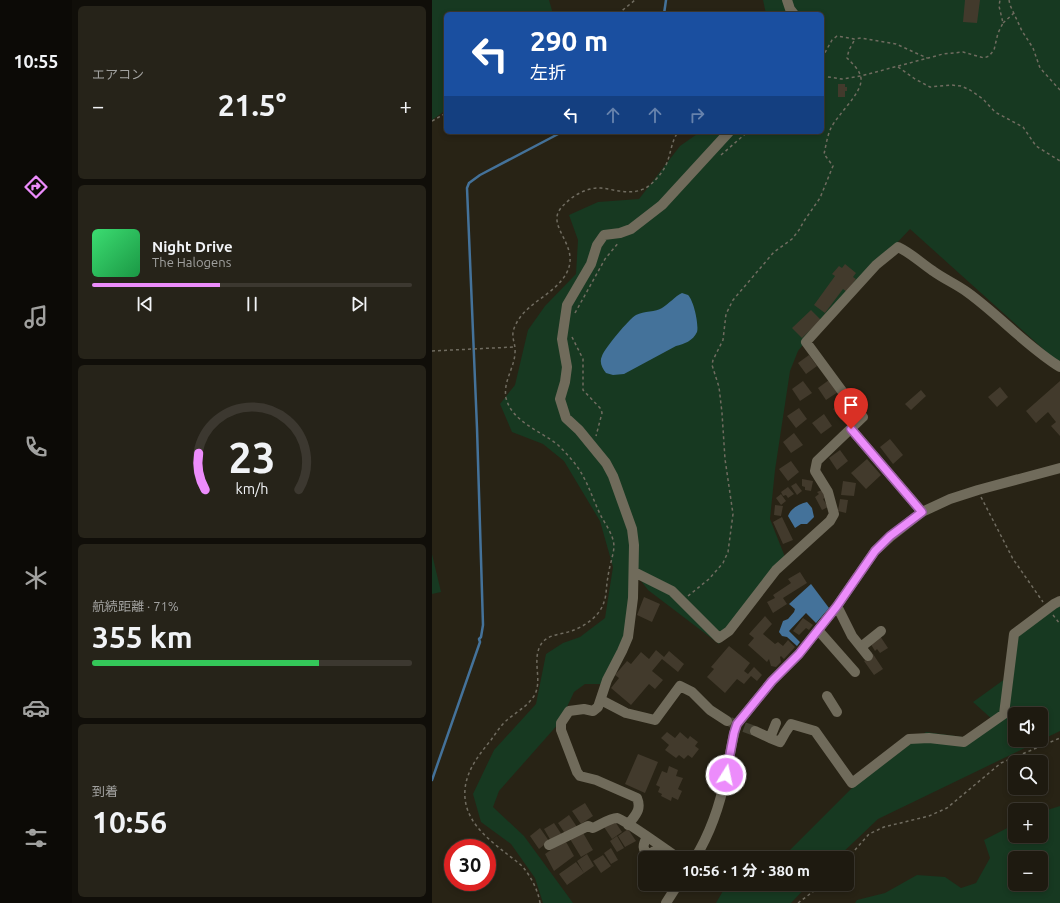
<!DOCTYPE html>
<html lang="ja">
<head>
<meta charset="utf-8">
<style>
  :root { --surface:#1e1a10; --page:#262319; --text:#f1f3f6; --muted:#a1a19f; --line:#3c3830; --accent:#ec8cfb }
  body { margin:0; font-family:Ubuntu,"Noto Sans JP",sans-serif; background:var(--page); color:var(--text); height:100vh; display:flex; flex-direction:column; font-size:15px; white-space:nowrap }
  * { box-sizing:border-box; margin:0 }
  p { font-size:13px; color:var(--muted) }
  .icon { flex:none; width:22px; height:22px; fill:none; stroke:currentColor; stroke-width:2; stroke-linecap:round; stroke-linejoin:round }
  .map { position:relative; flex:1; overflow:hidden }
  .sheet { display:flex; flex-direction:column; gap:6px; padding:6px; background:#100e09; width:360px }
  .sheet>* { flex:none }
  .banner { position:absolute; left:12px; top:12px; width:380px; height:122px; border-radius:6px; box-shadow:0 2px 6px #0003,0 0 0 1px var(--line); background:#1a4fa0; color:#fff; overflow:hidden }
  .controls { position:absolute; left:576px; top:707px; display:grid; gap:8px }
  .controls a { display:grid; place-items:center; width:40px; height:40px; border-radius:6px; background:var(--surface); box-shadow:0 2px 6px #0003,0 0 0 1px var(--line); font-size:20px }
  .speed { position:absolute; left:12px; top:839px; display:flex; gap:8px; font-size:20px; font-weight:700; text-align:center }
  .speed>* { display:grid; place-content:center; width:52px; height:52px; border-radius:50%; background:var(--surface); box-shadow:0 2px 6px #0003,0 0 0 1px var(--line); line-height:1 }
  .speed .limit { border:6px solid #d22; background:#fff; color:#111 }
  .pin { position:absolute; display:grid; place-items:center; width:34px; height:34px; color:#fff; margin:-41px -17px; border-radius:50% 50% 50% 0; rotate:-45deg; box-shadow:0 0 4px #0007 }
  .pin .icon { rotate:45deg }
  .me { position:absolute; width:44px; margin:-22px; rotate:10deg; stroke-linejoin:round; filter:drop-shadow(0 0 3px #0008) }
  .turn { display:flex; align-items:center; gap:14px; height:84px; padding:0 20px; font-size:18px }
  .turn .icon { width:52px; height:52px; stroke-width:2.5 }
  .turn b { display:block; font-size:28px; line-height:34px }
  .lanes { display:flex; align-items:center; height:38px; padding:0 20px; background:#0003; justify-content:center; gap:20px; direction:ltr }
  .lanes .off { opacity:.35 }
  .big { font-size:30px; font-weight:700; line-height:1.1 }
  .sheet .card { flex:1; display:flex; flex-direction:column; justify-content:center; gap:6px; min-width:0; padding:0 14px; border-radius:6px; background:var(--page) }
  .sheet .dial { align-items:center; gap:0 }
  .dial svg { height:104px; overflow:visible; fill:none; stroke:var(--line); stroke-width:7; stroke-linecap:round; text-anchor:middle }
  .dial text { fill:var(--text); stroke:none }
  .song { display:flex; align-items:center; gap:12px }
  .cover { width:48px; height:48px; border-radius:6px; background:linear-gradient(135deg,hsl(140 70% 55%),hsl(140 70% 35%)) }
  .played { height:4px; border-radius:2px; background:linear-gradient(90deg,var(--accent) 40%,var(--line) 40%) }
  .keys { display:flex; justify-content:space-around; direction:ltr }
  .heat { display:flex; justify-content:space-between; align-items:center; font-size:22px; direction:ltr }
  .charge { height:6px; border-radius:3px; background:linear-gradient(90deg,#34c759 71%,var(--line) 0) }
  .trip { position:absolute; left:206px; top:851px; width:216px; height:40px; border-radius:6px; background:var(--surface); box-shadow:0 2px 6px #0003,0 0 0 1px var(--line); font-weight:700; line-height:40px; text-align:center }
  main { display:flex; flex:1; min-height:0 }
  .menu { display:flex; flex-direction:column; width:72px; justify-content:space-around; align-items:center; background:#0c0a06; color:var(--muted) }
  .menu .icon { width:28px; height:28px }
  .menu .active { color:var(--accent) }
  .menu b { font-size:18px; color:var(--text) }
  .map>svg:first-child { display:block }
  .green { fill:#173921; fill-rule:evenodd }
  .water { fill:#44729a }
  .lines { fill:none; stroke-linecap:round; stroke-linejoin:round }
  .stream { stroke:#44729a; stroke-width:2.5 }
  .building { fill:#423a2c }
  .minor-tunnel { stroke:#444032; stroke-width:10; stroke-dasharray:10 5; stroke-linecap:butt }
  .path { stroke:#706c60; stroke-width:1.5; stroke-dasharray:3 3; stroke-linecap:butt }
  .minor { stroke:#706b5b; stroke-width:10 }
  .route-casing { stroke:#995ba3; stroke-width:10 }
  .route { stroke:#ec8cfb; stroke-width:7 }
</style>
</head>
<body>
<main>
<nav class="menu">
<b>10:55</b>
<svg class="icon active" aria-label="directions" viewBox="0 0 24 24"><path d="M12 3l9 9-9 9-9-9zM9 14v-3h6M13 9l2 2-2 2"/></svg>
<svg class="icon" aria-label="music" viewBox="0 0 24 24"><path d="M9 18V5l10-2v13"/><circle cx="6" cy="18" r="3"/><circle cx="16" cy="16" r="3"/></svg>
<svg class="icon" aria-label="phone" viewBox="0 0 24 24"><path d="M5 4h4l2 5-3 2q2 4 5 5l2-3 5 2v4C11 20 4 13 5 4z"/></svg>
<svg class="icon" aria-label="climate" viewBox="0 0 24 24"><path d="M12 3v18M4 7l16 10M4 17L20 7"/></svg>
<svg class="icon" aria-label="car" viewBox="0 0 24 24"><path d="M5 17H2v-5l4-1 3-4h7l3 4 3 1v5h-3M9 17h6M6 11h13"/><circle cx="7" cy="17" r="2"/><circle cx="17" cy="17" r="2"/></svg>
<svg class="icon" aria-label="filters" viewBox="0 0 24 24"><path d="M4 7h16M4 17h16"/><circle cx="9" cy="7" r="2"/><circle cx="15" cy="17" r="2"/></svg>
</nav>
<section class="sheet">
<div class="card"><p>エアコン</p>
<div class="heat"><a>−</a><b class="big">21.5°</b><a>+</a></div>
</div>
<div class="card">
<div class="song"><i class="cover"></i><div><b>Night Drive</b><p>The Halogens</p></div></div>
<div class="played"></div>
<div class="keys"><svg class="icon" aria-label="previous" viewBox="0 0 24 24"><path d="M18 5L8 12l10 7zM5 5v14"/></svg><svg class="icon" aria-label="pause" viewBox="0 0 24 24"><path d="M8 5v14M16 5v14"/></svg><svg class="icon" aria-label="next" viewBox="0 0 24 24"><path d="M6 5l10 7-10 7zM19 5v14"/></svg></div>
</div>
<div class="card dial"><svg viewBox="0 0 100 80">
<path d="M14 69A42 42 0 1 1 86 69"/>
<path d="M14 69A42 42 0 0 1 9 41" stroke="#ec8cfb"/>
<text x="50" y="56" font-size="32" font-weight="700">23</text>
<text x="50" y="72" font-size="11">km/h</text>
</svg></div>
<div class="card"><p>航続距離 · 71%</p><b class="big">355 km</b><div class="charge"></div></div>
<div class="card"><p>到着</p><b class="big">10:56</b></div>
</section>
<div class="map">
<svg width="628" height="903" viewBox="0 0 628 903">
  <rect width="100%" height="100%" fill="#282315"/>
  <path class="green" d="M0,0H117L121,14H14V110L0,120Z
    M331,0H628V361L620,357L478,229L381,332L366,351L358,371L343,470L338,519L353,557L287,644L216,590L203,573L195,642L173,684H153L142,692L128,722L67,791L61,807L92,836L141,903H111L103,878L79,844L49,822L41,794L62,750L104,704L114,654L131,643L148,637L173,618L181,567L168,521L132,461L111,444L80,432L68,404L83,385L96,330L113,306L144,274L146,240L137,215L166,202L207,199L248,146L268,132H390V14H334Z
    M0,554L9,592L0,594Z
    M628,600V731L446,819L405,858H350L419,789L494,732L538,738L561,720L541,702L577,676L582,634ZM583,714H609V740H583Z
    M628,806V903H423L425,900L453,893L485,875L513,877L529,888L544,883L558,858L552,840L583,824V836H609V812ZM583,858H609V884H583Z
    M295,884H377L359,903H284Z"/>
  <path class="water" d="M250,293C252,294 254,294 256,295C262,301 267,325 265,332C261,341 252,344 244,346L192,374L181,375L174,373C170,368 167,362 170,356C173,348 197,319 204,315C212,311 224,312 230,308C238,303 242,297 250,293Z
    M375,502L380,508L382,517L375,524H369L363,528L356,516C359,508 367,504 375,502Z
    M379,584L397,608L384,623L374,613L357,631L368,642L365,646L355,637L350,636L347,632L351,621L356,619L362,612L363,609L357,604Z"/>
  <g class="lines">
    <path class="stream" d="M232,14L234,0
      M0,780L48,642L47,639L49,637L51,625L45,428L35,188L37,183L48,175L130,132"/>
  </g>
  <path class="building" d="M533,0H548L545,23L531,22Z
    M406,84H413V87H415V91H413V97H406Z
    M413,264L424,273L421,277L424,279L415,292L411,289L393,313L382,305L403,276L400,274L407,266L410,268Z
    M379,310L389,320L370,338L360,328Z
    M377,355L385,366L374,374L366,363Z
    M397,380L406,392L394,400L386,388Z
    M371,381L380,393L368,401L360,389Z
    M628,381V436L619,426L624,422L616,412L604,423L594,411Z
    M568,387L576,397L565,407L556,397Z
    M489,390L494,396L479,410L473,404Z
    M412,400L420,412L409,420L401,409Z
    M367,408L375,419L364,428L355,416Z
    M392,414L400,426L389,434L380,423Z
    M362,433L371,445L359,453L351,442Z
    M458,439L471,455L461,464L448,447Z
    M408,450L416,461L405,470L397,458Z
    M435,459L449,475L434,489L419,473Z
    M359,461L367,472L356,481L347,469Z
    M370,479L381,481L379,491L373,490V487L370,486Z
    M411,481L424,483L422,496L409,495Z
    M364,483L370,491L365,495L359,486Z
    M356,487L362,494L356,498L354,495L351,496L349,492Z
    M390,490L394,497L391,499L396,507L390,510L383,497L387,494L385,492Z
    M349,494L354,501L349,505L344,498Z
    M408,499L416,500L414,513L406,511Z
    M343,505L351,506L349,516L342,515Z
    M350,517L361,540L351,544L341,522Z
    M368,572L375,583L351,598L355,604L341,613L335,602L343,598L341,595L359,583L356,579Z
    M212,597L228,604L220,622L205,615Z
    M333,616L340,624L331,634L343,644L346,642L351,646L356,640L363,647L352,659L349,656L348,657L349,662L344,667L339,666L337,659L335,662L316,645L322,638L317,634Z
    M371,618L381,625L377,630L374,628L367,635L361,631Z
    M448,636L456,648L448,653L445,649L443,651L438,643Z
    M297,646L318,663L312,671L316,674L322,667L330,675L325,681L319,676L312,684L305,679L293,693L275,677L282,669L279,667Z
    M224,650L232,657L237,651L252,664L246,672L230,659L220,671L231,680L223,689L217,684L199,705L179,688L187,678L183,675L195,661L199,664L209,652L217,659Z
    M441,654L451,669L442,675L432,661Z
    M235,732L243,738L248,732L256,739L258,736L266,742L263,746L267,749L260,758L256,755L252,759L247,755L244,758L233,750L237,745L229,738Z
    M206,754L226,762L213,793L193,784Z
    M237,766L246,770L244,776L251,778L246,789L250,791L246,800L240,797L239,801L229,796L230,794L226,792L228,787L224,785L230,771L235,773Z
    M153,803L161,816L149,824L140,811Z
    M137,815L145,827L134,835L126,823Z
    M182,820L190,832L180,839L172,827Z
    M122,823L130,835L119,841L112,829Z
    M108,828L117,841L107,849L98,836Z
    M196,829L204,841L193,847L186,836Z
    M150,831L161,850L149,857L138,839Z
    M185,836L192,848L185,852L178,841Z
    M133,840L142,856L122,871L113,854Z
    M179,848L186,860L179,864L172,853Z
    M155,854L162,866L152,873L145,861Z
    M171,855L179,866L169,873L161,861Z
    M144,862L152,873L135,885L127,874Z"/>
  <g class="lines">
    <path class="minor-tunnel" d="M298,722L323,731"/>
    <path class="path" d="M577,0L578,5L590,31L601,48L608,68L628,90
      M186,14L203,0
      M571,23L582,13
      M390,58L400,40L405,36L422,39L429,38L464,44L495,58
      M466,67L483,79L498,87L519,85L529,86L538,90L551,99L563,112L591,127L604,146L628,161
      M390,76L410,79L429,76L511,54L531,52L552,58L557,56L562,50L566,33L571,23L567,6L568,0
      M0,121L14,113
      M289,155L312,135L314,132
      M143,313L173,259L187,242
      M140,337L151,359V390L169,409L170,413L164,436
      M0,351L82,347
      M549,497L581,559L611,602
      M256,596L277,579L291,563L296,552L301,514L293,459L290,413L287,387L280,365L281,360L291,340L294,314L301,300L342,252L360,239L367,230L372,221L388,198L401,166L392,154C394,146 395,136 399,128C406,114 428,95 429,81C430,72 421,64 415,58L417,50L423,39
      M621,615L628,624
      M415,859L437,834L452,827L497,816L515,808L569,763L628,738
      M108,903C106,890 99,877 91,867C86,862 80,858 75,854C57,840 35,823 33,798C31,775 45,757 59,740C64,733 69,725 75,720C84,712 95,707 102,696C111,681 100,662 108,646C114,634 128,635 139,631C152,627 168,616 172,602C175,594 174,585 176,577C177,567 181,557 182,547C182,535 173,524 168,514C159,495 154,476 140,460C136,455 131,450 126,445C109,431 80,422 74,398C71,381 82,369 83,353C84,341 77,337 84,324C95,302 122,295 134,274C150,246 113,227 129,208C138,197 154,187 169,188C186,190 203,197 218,185C224,180 230,173 234,165C239,154 239,142 246,132
      M366,903L391,884"/>
    <path class="minor" d="M355,0L358,9L362,14
      M419,429L490,512
      M202,572L240,591L287,638L297,631L344,570L398,521L402,514L396,492L383,471L385,461L431,417L421,406L374,342L444,265L466,247C479,253 489,263 501,271C512,279 524,284 535,292C567,315 594,346 628,367
      M405,606L420,636L436,656
      M386,630L423,672
      M429,647L449,631
      M395,696L405,712
      M169,700L194,713L223,720L248,686L260,692L278,710L295,721
      M323,731L338,738L344,723
      M338,738L348,742L353,733L359,724L383,731L420,783L477,739L497,738L532,742L572,714L582,634L622,604L628,601
      M196,825C203,815 210,810 205,798L164,780L148,776L145,772L129,730V723L137,711L152,709L161,711L166,707L175,680L190,651L196,637L201,598L202,545L200,529L181,476L174,463L147,430L134,418L128,399L133,382L135,367L130,339L135,305L159,264L165,245L172,235L188,233L199,229L230,205L297,132
      M215,837C211,844 209,851 218,854L224,850L227,846
      M117,845L156,826L161,828C168,825 178,818 185,818C192,819 237,852 246,858
      M263,858C279,832 288,805 294,775C298,758 299,741 305,724L340,681L367,654L405,606L443,551L458,537L490,512L518,499L546,490L628,468
      M234,903L246,884"/>
  </g>
  <g class="lines">
    <g class="route-casing">
      <path id="route" d="M294,775L302,733L305,724L340,681L367,654L405,606L443,551L458,536L490,512L419,429"/>
    </g>
    <use href="#route" class="route"/>
  </g>
</svg>
<div class="controls">
<a><svg class="icon" aria-label="sound" viewBox="0 0 24 24"><path d="M4 9h4l5-4v14l-5-4H4zM17 9q2 3 0 6"/></svg></a>
<a><svg class="icon" aria-label="search" viewBox="0 0 24 24"><circle cx="10" cy="10" r="6"/><path d="M15 15l6 6"/></svg></a>
<a>+</a>
<a>−</a>
</div>
<div class="speed"><div class="limit">30</div></div>
<div class="pin" style="left:419px;top:429px;background:#d93025"><svg class="icon" aria-label="arrive" viewBox="0 0 24 24"><path d="M6 21V4h12l-3 4 3 4H6"/></svg></div>
<svg class="me" style="left:294px;top:775px" viewBox="-20 -20 40 40"><circle r="17" fill="#ec8cfb" stroke="#fff" stroke-width="3"/><path d="M0-11L8 9 0 5-8 9z" fill="#fff"/></svg>
<div class="trip">10:56 · 1 分 · 380 m</div>
<div class="banner">
<div class="turn"><svg class="icon" aria-label="left" viewBox="0 0 24 24"><path d="M17 20v-9H6M10 6l-5 5 5 5"/></svg><div><b>290 m</b>左折</div></div>
<div class="lanes"><svg class="icon" aria-label="left" viewBox="0 0 24 24"><path d="M17 20v-9H6M10 6l-5 5 5 5"/></svg><svg class="icon off" aria-label="ahead" viewBox="0 0 24 24"><path d="M12 20V5M6 11l6-6 6 6"/></svg><svg class="icon off" aria-label="ahead" viewBox="0 0 24 24"><path d="M12 20V5M6 11l6-6 6 6"/></svg><svg class="icon off" aria-label="right" viewBox="0 0 24 24"><path d="M7 20v-9h11M14 6l5 5-5 5"/></svg></div>
</div>
</div>
</main>
</body>
</html>
